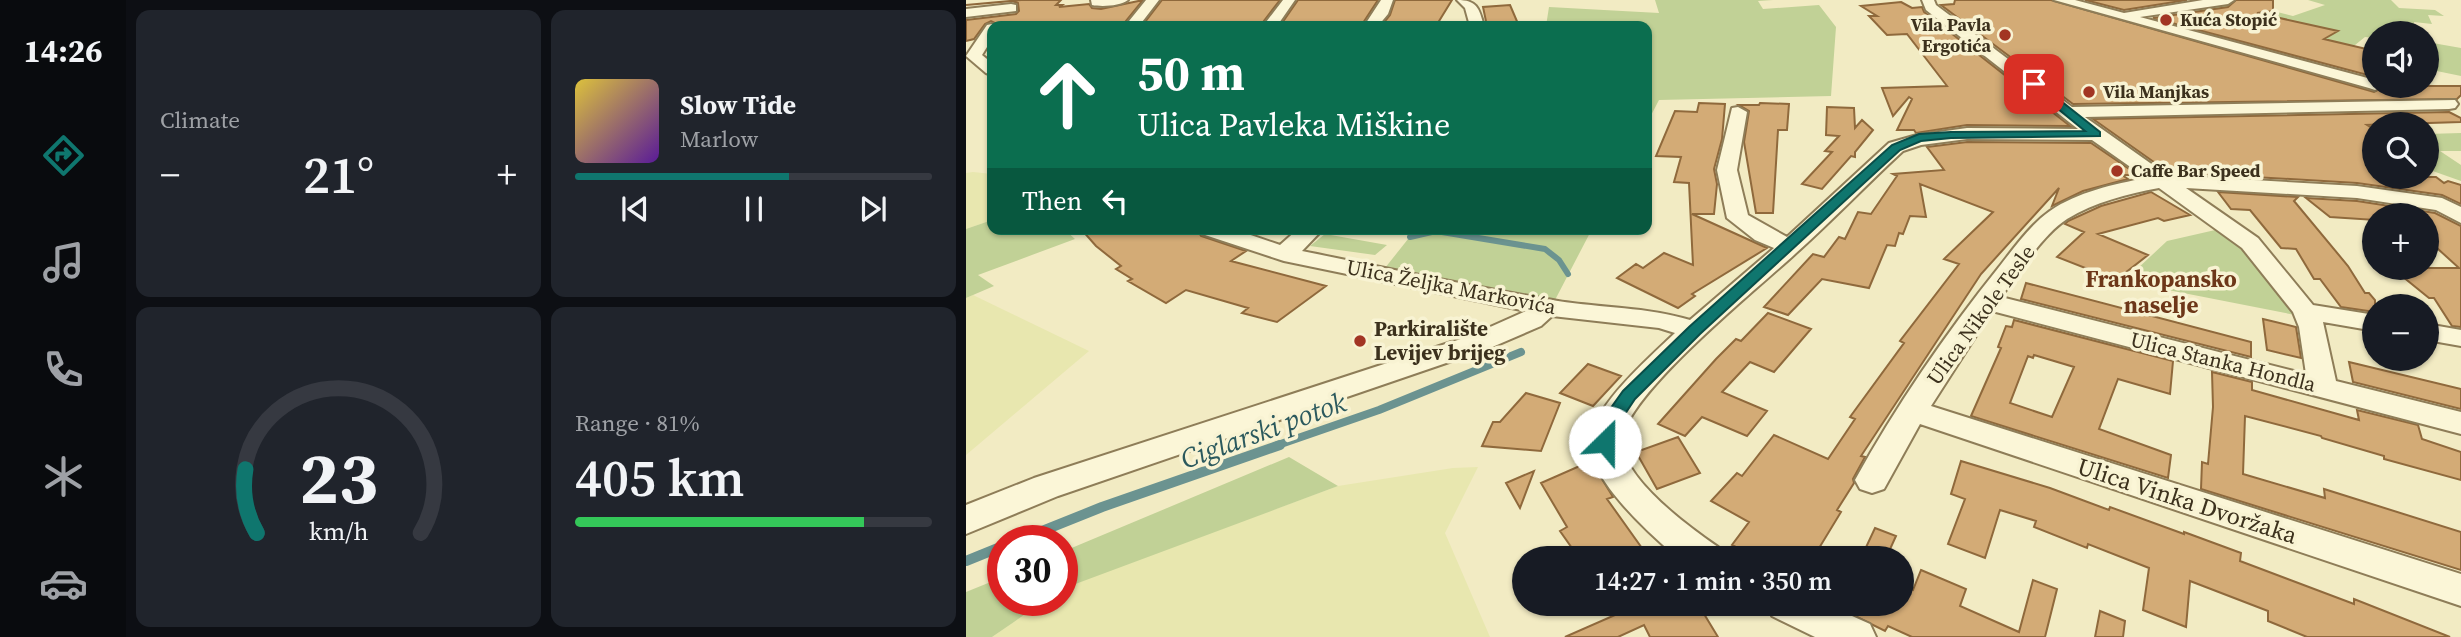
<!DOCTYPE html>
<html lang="en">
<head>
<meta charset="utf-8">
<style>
  :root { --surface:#171b24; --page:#20242c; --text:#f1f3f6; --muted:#9ea1a6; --line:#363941; --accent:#0f766e }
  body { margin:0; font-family:"Source Serif 4",serif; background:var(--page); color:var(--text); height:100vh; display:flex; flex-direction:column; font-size:26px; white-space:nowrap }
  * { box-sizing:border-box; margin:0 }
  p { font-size:23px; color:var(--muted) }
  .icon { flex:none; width:38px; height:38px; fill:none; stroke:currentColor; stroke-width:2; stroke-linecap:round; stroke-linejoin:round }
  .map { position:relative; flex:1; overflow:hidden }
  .panel { display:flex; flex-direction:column; gap:10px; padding:10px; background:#0d0f14; width:840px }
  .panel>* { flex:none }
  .top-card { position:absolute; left:21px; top:21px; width:665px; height:214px; border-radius:14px; box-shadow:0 2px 5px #0004; background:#0b6e4f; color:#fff; overflow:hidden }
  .controls { position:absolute; left:1396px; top:21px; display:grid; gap:14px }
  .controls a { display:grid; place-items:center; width:77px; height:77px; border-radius:50%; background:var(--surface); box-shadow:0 2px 5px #0004; font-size:35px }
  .speed { position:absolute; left:21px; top:525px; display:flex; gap:14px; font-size:35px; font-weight:700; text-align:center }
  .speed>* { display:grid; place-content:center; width:91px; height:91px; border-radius:50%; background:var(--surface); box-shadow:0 2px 5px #0004; line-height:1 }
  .speed .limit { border:10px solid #d22; background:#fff; color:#111 }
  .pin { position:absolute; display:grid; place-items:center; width:60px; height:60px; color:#fff; margin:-30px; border-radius:14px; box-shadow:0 4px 10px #0006 }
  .me { position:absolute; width:77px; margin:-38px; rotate:23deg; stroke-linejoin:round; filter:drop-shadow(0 0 5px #0008) }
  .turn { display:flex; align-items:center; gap:24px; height:147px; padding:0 35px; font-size:32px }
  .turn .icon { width:91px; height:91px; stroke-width:2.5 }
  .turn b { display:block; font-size:49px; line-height:60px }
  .then { display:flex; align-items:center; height:66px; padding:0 35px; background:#0003; gap:14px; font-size:26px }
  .big { font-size:52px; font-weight:600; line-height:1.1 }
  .panel .tile { flex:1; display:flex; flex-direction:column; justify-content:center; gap:10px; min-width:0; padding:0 24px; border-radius:14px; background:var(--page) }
  .panel .dial { align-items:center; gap:0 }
  .dial svg { height:182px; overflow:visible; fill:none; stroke:var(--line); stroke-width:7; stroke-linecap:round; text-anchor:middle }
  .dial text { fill:var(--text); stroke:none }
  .song { display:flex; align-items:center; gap:21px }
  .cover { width:84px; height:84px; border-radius:10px; background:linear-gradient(135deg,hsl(50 70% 55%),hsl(270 70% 35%)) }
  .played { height:7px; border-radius:4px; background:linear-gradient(90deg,var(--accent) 60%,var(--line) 60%) }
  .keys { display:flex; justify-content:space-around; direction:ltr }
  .heat { display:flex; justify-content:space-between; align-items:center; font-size:38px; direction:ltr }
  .charge { height:10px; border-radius:5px; background:linear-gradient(90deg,#34c759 81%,var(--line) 0) }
  .panel .tiles { flex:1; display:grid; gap:10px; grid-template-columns:repeat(2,1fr) }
  .trip { position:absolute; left:546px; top:546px; width:402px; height:70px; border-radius:35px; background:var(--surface); box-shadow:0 2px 5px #0004; font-weight:600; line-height:70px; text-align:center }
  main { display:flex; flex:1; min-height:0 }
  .tab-bar { display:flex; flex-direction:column; width:126px; justify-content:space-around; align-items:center; background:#090b0e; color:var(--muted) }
  .tab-bar .icon { width:49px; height:49px }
  .tab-bar .selected { color:var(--accent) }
  .tab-bar b { font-size:32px; color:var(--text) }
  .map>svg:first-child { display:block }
  .farmland { fill:#e8e7af }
  .green { fill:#c1d196 }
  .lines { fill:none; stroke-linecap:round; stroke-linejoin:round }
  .stream-far2 { stroke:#6b9390; stroke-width:6 }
  .stream-far1 { stroke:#6b9390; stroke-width:8 }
  .stream { stroke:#6b9390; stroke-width:10 }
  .building { fill:#d3ab76; stroke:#8f693c; stroke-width:2; fill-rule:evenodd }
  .minor-casing { stroke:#8e7d58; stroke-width:4 }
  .minor { fill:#fbf6d7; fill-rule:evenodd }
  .route { fill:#0f766e; stroke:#0a4d48; stroke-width:2 }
  .poi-dot { fill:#a23523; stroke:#f8f3d3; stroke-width:2.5 }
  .labels { text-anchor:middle; stroke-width:7; stroke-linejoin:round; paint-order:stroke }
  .far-poi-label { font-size:18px; font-weight:bold; fill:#3c311d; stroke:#f8f3d3; text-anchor:start }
  .street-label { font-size:21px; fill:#3c311d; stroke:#f8f3d3 }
  .poi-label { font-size:21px; font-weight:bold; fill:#3c311d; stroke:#f8f3d3; text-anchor:start }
  .neighbourhood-label { font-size:23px; font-weight:bold; fill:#6d3719; stroke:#f8f3d3 }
  .near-street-label { font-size:24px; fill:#3c311d; stroke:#f8f3d3 }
  .near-water-label { font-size:28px; font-style:italic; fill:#2b595d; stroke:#f8f3d3 }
</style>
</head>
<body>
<main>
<nav class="tab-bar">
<b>14:26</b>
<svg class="icon selected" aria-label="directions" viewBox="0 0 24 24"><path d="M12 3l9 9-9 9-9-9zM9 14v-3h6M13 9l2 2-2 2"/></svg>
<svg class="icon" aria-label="music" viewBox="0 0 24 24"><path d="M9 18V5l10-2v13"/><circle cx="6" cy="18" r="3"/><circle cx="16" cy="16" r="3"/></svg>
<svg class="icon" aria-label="phone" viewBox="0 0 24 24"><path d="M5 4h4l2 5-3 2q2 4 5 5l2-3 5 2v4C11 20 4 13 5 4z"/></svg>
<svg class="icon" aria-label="climate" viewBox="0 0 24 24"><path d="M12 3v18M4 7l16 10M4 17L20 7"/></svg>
<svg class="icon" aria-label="car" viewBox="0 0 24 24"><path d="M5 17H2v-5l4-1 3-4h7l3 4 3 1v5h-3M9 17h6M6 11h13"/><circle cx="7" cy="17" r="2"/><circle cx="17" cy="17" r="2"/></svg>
</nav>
<section class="panel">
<div class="tiles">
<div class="tile"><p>Climate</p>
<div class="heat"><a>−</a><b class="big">21°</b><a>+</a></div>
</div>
<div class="tile">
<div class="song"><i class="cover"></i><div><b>Slow Tide</b><p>Marlow</p></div></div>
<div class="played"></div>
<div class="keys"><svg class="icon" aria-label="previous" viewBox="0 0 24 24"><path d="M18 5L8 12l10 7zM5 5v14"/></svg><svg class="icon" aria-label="pause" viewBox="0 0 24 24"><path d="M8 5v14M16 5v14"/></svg><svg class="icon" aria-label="next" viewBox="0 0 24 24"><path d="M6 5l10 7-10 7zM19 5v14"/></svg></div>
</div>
<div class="tile dial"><svg viewBox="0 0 100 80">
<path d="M14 69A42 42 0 1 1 86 69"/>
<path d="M14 69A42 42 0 0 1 9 41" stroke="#0f766e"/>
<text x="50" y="56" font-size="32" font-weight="700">23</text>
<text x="50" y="72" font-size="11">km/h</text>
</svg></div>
<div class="tile"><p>Range · 81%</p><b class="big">405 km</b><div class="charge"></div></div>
</div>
</section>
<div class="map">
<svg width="1495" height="637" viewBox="0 0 1495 637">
  <rect width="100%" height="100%" fill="#f2ebc3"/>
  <path class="farmland" d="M7,172L26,174V220L0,229V173Z
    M7,295L123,351L0,455V298Z
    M512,467L479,533L524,637H26L80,600H96V589L101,586L372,486L487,468Z"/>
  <path class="green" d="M689,0H807L792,1L797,9L853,5L870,27L865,96L693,100L681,123V26H580L583,7L693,13Z
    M1342,0H1425L1433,8L1469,10L1478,16L1462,15L1466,24L1448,22V28L1436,29V33H1409V38L1399,37L1384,49L1353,42L1371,31L1288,28L1228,10L1272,2L1327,16L1359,5Z
    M1461,42L1495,48V76L1461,69Z
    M1495,133V151H1474L1495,165V181L1461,169V134Z
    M26,220V229H98L109,239L12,275L28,286L0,298V229Z
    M1258,228L1304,271L1329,315L1197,289L1196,279L1170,274V270L1201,241Z
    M450,229H626L589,300L537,294L419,268Z
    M359,234L421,245L409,255L344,246Z
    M323,457L372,486L96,589V552Z
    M37,577V600H80L26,637H0V592Z"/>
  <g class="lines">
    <path class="stream-far2" d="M444,237L470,231L579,249L593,260L602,274"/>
    <path class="stream-far1" d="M309,446L413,410L555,352"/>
    <path class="stream" d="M51,541L136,507L314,445
      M0,561L37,546"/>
  </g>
  <path class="building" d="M55,0H95L90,5H96L93,7L123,4L126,8L135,9L177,0L156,26H35L25,21L19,24L8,39L0,41V20L50,14L53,11L52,3L46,1L0,5Z
    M196,0H314L294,26H176Z
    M332,0H412L395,26H314Z
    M429,0H486L470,26H415L424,15Z
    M989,0H1085L1408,92L1419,86H1495V95L1491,99L1107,104L975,5L988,4Z
    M1119,0H1221L1158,10Z
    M1270,0H1307V11L1291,13L1372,31L1358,39L1409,51V77L1187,18L1262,7Z
    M935,2L946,8L956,7L958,12L1104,126L1001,125L950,133L948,130H931L946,99L943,97L927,116L916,88L981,86L941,34L921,35L903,16H911L895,6Z
    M544,5L553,26H521L517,7Z
    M733,103L759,104L756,139L748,169L751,184L748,214H726L801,248L726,294L729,296L712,308L651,278L670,264L677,268L698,253L727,265L723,183L708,182L715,157L690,156L709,111L731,112Z
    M794,103L823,104L821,130H812L807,213H790L778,142L783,111L773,105H793Z
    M861,107L888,108L889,128L896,120L907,130L889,152V157L885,156L856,189L836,184L866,152L859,151L873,136L860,135Z
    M1483,112L1495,118V122L1401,125L1409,130V177H1470L1478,183L1482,181L1495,185V204L1476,195L1391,183L1202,172L1127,119Z
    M1001,142L1125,143L1172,175H1156L1162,179L1117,191L1086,206L1093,188L1015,274L895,456L899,457L887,479L888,483L871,510L875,512L847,558H791L766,545L783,522L745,501L771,473L776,476L808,435L862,459L889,419L884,417L938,343L934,341L993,264L978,259L1027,212L954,184L960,217L944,216L937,234L933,233L929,246L921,245L903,288L856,279L822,315L798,307L847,254L858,257L873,237L879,239L892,212L905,214L931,176L927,174L978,170L961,147Z
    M1185,192L1224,215L1198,221L1192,218L1132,234L1182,255L1150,280L1091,257L1118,232L1099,224L1102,221L1135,206Z
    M1252,192L1332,197L1328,201L1382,266L1399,293H1403L1409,300V312L1375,307L1354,279H1348L1330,249L1315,248L1284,210L1265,209Z
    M1340,198L1391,201L1469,213L1495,226V327L1486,326L1468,298H1463L1426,268H1493L1461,239V215H1409V220L1364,217Z
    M115,229H231L235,236L280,251L265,261L360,286L311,322L276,313L282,308L220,290L200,303L162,281L166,279L150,269L155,266L130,246Z
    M1060,283L1285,342V357L1055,299Z
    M802,313L845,329L808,372L784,362L756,392L801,411L781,436L736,417L719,436L692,424L750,359L770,339L775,341Z
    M1297,319L1330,327L1335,358L1301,350Z
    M1048,320L1207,361L1204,394L1152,379L1133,429L1205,455L1202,478L1005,416L1035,348L1032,347L1040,326L1046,327ZM1068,355L1108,367L1086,417L1044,403L1062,356L1067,358Z
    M1383,362L1495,389V409L1387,382Z
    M622,364L655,376L627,406L594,393Z
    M1246,372L1286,382V390L1393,420L1391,410L1452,425L1456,439L1495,452V480L1418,459V456L1356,438L1355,436L1279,416L1277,474L1359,498L1358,489L1495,532V570L1235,489L1236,462L1242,464L1247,407Z
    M560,393L594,403L575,451L516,446L527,422H534Z
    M712,437L734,473L691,489L670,452Z
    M625,461L647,497L641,499L683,558H613L594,531L601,527L575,483Z
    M995,461L1084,488L1143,510L1144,507L1218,534V532L1275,553L1274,561L1388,604V599L1484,637H1341L1302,621V611L1224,581L1220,627L1177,610L1183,568L1122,544L1121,548L1068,527L1070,521L1034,510L1019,558L982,544L999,499L985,494Z
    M568,471L554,508L540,483Z
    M909,528L930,536L920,558H895Z
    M955,570L1000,589L994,606L1053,632L1067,580L1091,589L1079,637H946L922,626L919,631L865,604H936V585L947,590Z
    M674,604H732L752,637H684L678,625L652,637H599Z
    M1134,611L1159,621L1157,637H1129Z"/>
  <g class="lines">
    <g class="minor-casing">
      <path id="minor" d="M125,0H162C154,6 136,7 126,5Z
        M180,0H193L173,26H159Z
        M317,0H329L311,26H297Z
        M415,0H427L422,14L412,26H398Z
        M491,0C511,0 513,8 518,26H504L499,8Z
        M956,0H968L970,5L1106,107L1489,100L1492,104L1489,108L1483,109L1119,117L1201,175L1391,186L1476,198L1495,207V223L1470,210L1391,198L1220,188L1292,238L1347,305L1409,315V331L1357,322L1370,381L1495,412V434L1026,311L965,406L1495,574V606L954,424L918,489L906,493L894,489L889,480C930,406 980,333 1033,267C1048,248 1064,225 1084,211C1111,192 1148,184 1180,178L1126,140L1001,139L955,145L937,151C900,185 866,221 829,254C795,286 652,400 656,444C660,481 723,527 752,547L757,558H712C686,536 621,478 624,441C628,405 684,357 709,333L693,328L586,316L575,326L524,348L92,496L0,534V505L68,478L504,336L560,311L318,261L236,234L233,229H267L314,245L332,229H357L336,251C421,268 506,287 592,301C636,308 681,307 724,320L808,248L789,240L761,218L751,170L766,108L772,107L781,112L771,170L782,215L821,237L923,143L951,135L1001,128L1112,129L960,10ZM1193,188L1276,248L1327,312L1333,327L1340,374L1035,297C1053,273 1076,235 1101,219C1129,202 1161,194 1193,188Z
        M1088,0H1109L1158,13L1237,0H1268L1262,4L1174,17L1409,80V86H1417L1409,90L1403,88Z
        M45,4L50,5V11L0,17V9Z
        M26,24L32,26H26V39L16,55L26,63V75L20,73L0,56L21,25Z
        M1461,324L1495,330V346L1461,340Z
        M801,604H859L904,624L910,637H849L806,616Z"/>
    </g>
    <use href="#minor" class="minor"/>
  </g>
  <path class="route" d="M1064,82H1071L1134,132V136L985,138L955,141L934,150L734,334L669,399L655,420L646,447H632L629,442L637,419L657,391L723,327L926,145L953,134L985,132L1119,131L1064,86Z"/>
  <g class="poi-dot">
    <circle cx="1200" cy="20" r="7"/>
    <circle cx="1039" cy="35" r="7"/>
    <circle cx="1123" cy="92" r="7"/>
    <circle cx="1151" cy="171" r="7"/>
    <circle cx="394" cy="341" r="7"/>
  </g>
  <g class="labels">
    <g class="far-poi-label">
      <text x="1214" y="26">Kuća Stopić</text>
      <text x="1025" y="31" text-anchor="end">Vila Pavla<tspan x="1025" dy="21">Ergotića</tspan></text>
      <text x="1137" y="98">Vila Manjkas</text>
      <text x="1165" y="177">Caffe Bar Speed</text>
    </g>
    <g class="street-label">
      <text transform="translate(485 287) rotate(11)" y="7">Ulica Željka Markovića</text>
      <text transform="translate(1015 315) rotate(-54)" y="7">Ulica Nikole Tesle</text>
      <text transform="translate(1257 362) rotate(14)" y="7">Ulica Stanka Hondla</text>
    </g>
    <g class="poi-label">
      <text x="408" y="336">Parkiralište<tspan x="408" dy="24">Levijev brijeg</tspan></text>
    </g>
    <g class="neighbourhood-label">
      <text x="1195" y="287">Frankopansko<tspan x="1195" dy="26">naselje</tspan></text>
    </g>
    <g class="near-street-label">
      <text transform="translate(1221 501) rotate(18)" y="8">Ulica Vinka Dvoržaka</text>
    </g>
    <g class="near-water-label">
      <text transform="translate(297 430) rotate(-20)" y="10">Ciglarski potok</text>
    </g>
  </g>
</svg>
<div class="controls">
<a><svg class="icon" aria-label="sound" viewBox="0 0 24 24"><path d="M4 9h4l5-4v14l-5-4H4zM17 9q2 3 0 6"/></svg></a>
<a><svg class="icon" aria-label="search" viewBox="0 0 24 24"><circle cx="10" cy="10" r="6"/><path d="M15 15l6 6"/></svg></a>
<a>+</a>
<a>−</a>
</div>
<div class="speed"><div class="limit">30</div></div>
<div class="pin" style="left:1068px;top:84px;background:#d93025"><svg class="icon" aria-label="arrive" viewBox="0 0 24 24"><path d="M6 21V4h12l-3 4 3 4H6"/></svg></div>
<svg class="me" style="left:639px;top:442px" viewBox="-20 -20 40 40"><circle r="19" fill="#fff"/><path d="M0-13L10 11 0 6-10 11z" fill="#0f766e"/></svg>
<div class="trip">14:27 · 1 min · 350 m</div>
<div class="top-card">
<div class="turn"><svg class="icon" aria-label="ahead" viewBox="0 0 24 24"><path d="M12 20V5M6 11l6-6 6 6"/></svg><div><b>50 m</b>Ulica Pavleka Miškine</div></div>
<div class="then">Then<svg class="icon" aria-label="left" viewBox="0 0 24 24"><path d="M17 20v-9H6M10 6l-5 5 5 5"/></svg></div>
</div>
</div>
</main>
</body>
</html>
